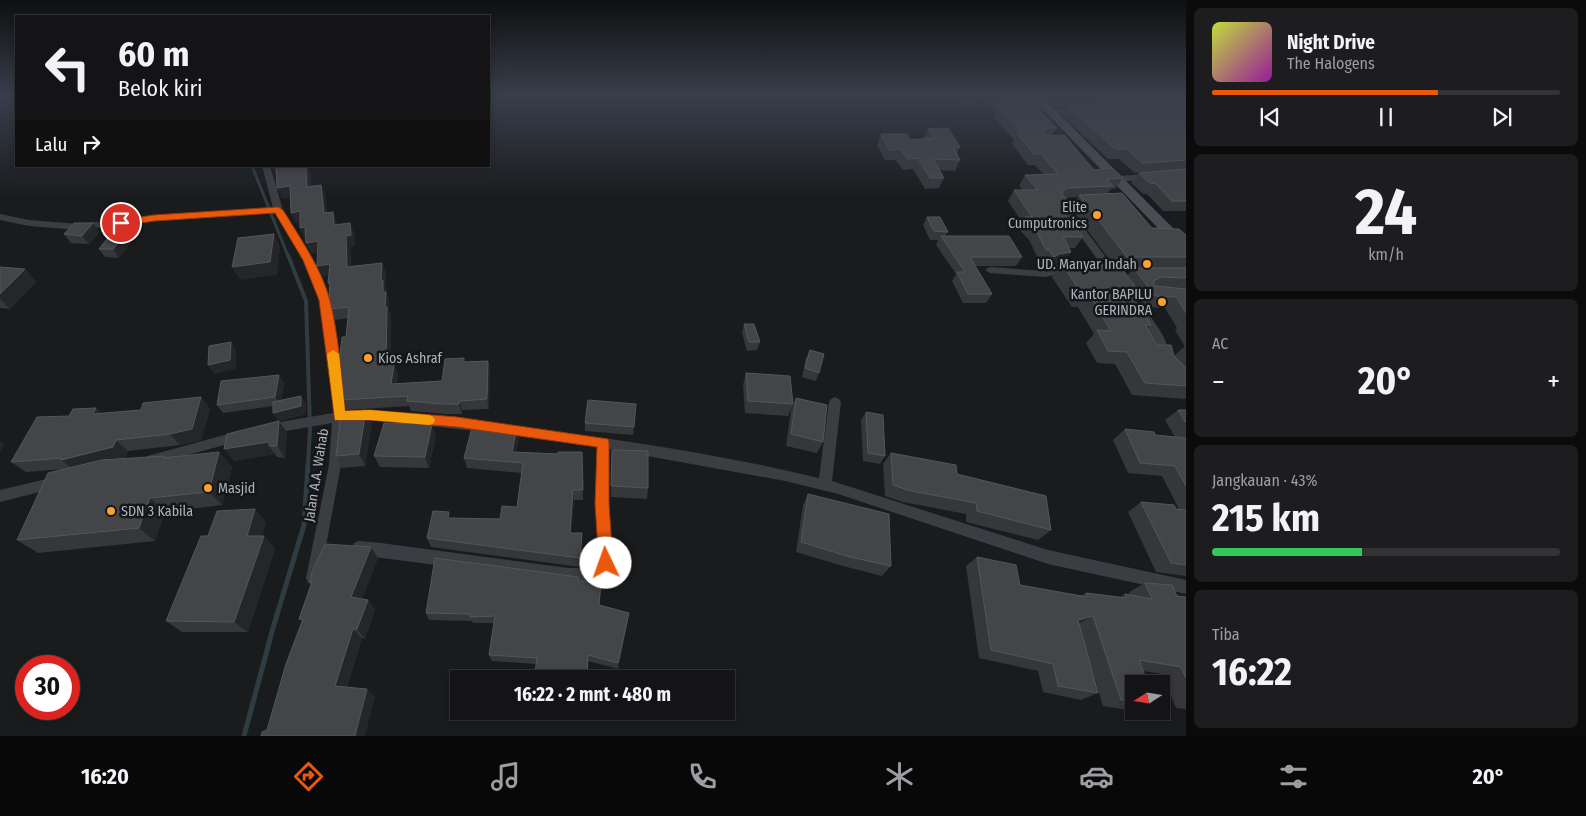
<!DOCTYPE html>
<html lang="id">
<head>
<meta charset="utf-8">
<style>
  :root { --surface:#141416; --page:#1d1d1f; --text:#f1f3f6; --muted:#9d9ea1; --line:#333335; --accent:#ea580c }
  body { margin:0; font-family:"Fira Sans Condensed",sans-serif; background:var(--page); color:var(--text); height:100vh; display:flex; flex-direction:column; font-size:19px; white-space:nowrap }
  * { box-sizing:border-box; margin:0 }
  p { font-size:16px; color:var(--muted) }
  .icon { flex:none; width:28px; height:28px; fill:none; stroke:currentColor; stroke-width:2; stroke-linecap:round; stroke-linejoin:round }
  .map { position:relative; flex:1; overflow:hidden }
  .panel { display:flex; flex-direction:column; gap:8px; padding:8px; background:#0b0b0c; width:400px }
  .panel>* { flex:none }
  .top-card { position:absolute; left:15px; top:15px; width:475px; height:152px; border-radius:0px; box-shadow:0 2px 8px #0003,0 0 0 1px var(--line); background:#141416; color:var(--text); overflow:hidden }
  .needle { width:32px; rotate:258deg }
  .buttons { position:absolute; left:1125px; top:675px; display:grid; gap:10px }
  .buttons a { display:grid; place-items:center; width:45px; height:45px; border-radius:0px; background:var(--surface); box-shadow:0 2px 8px #0003,0 0 0 1px var(--line); font-size:25px }
  .speed { position:absolute; left:15px; top:655px; display:flex; gap:10px; font-size:25px; font-weight:700; text-align:center }
  .speed>* { display:grid; place-content:center; width:65px; height:65px; border-radius:50%; background:var(--surface); box-shadow:0 2px 8px #0003,0 0 0 1px var(--line); line-height:1 }
  .speed .limit { border:8px solid #d22; background:#fff; color:#111 }
  .pin { position:absolute; display:grid; place-items:center; width:42px; height:42px; color:#fff; margin:-21px; border:2px solid #fff; border-radius:50%; box-shadow:0 1px 5px #0007 }
  .me { position:absolute; width:55px; margin:-28px; rotate:357deg; stroke-linejoin:round; filter:drop-shadow(0 0 4px #0008) }
  .turn { display:flex; align-items:center; gap:18px; height:105px; padding:0 20px; font-size:22px }
  .turn .icon { width:65px; height:65px; stroke-width:2.5 }
  .turn b { display:block; font-size:35px; line-height:42px }
  .then { display:flex; align-items:center; height:48px; padding:0 20px; background:#0003; gap:10px; font-size:19px }
  .big { font-size:38px; font-weight:700; line-height:1.1 }
  .panel .card { flex:1; display:flex; flex-direction:column; justify-content:center; gap:8px; min-width:0; padding:0 18px; border-radius:8px; background:var(--page) }
  .panel .dial { align-items:center; gap:0 }
  .dial b { font-size:65px; line-height:1 }
  .song { display:flex; align-items:center; gap:15px }
  .cover { width:60px; height:60px; border-radius:8px; background:linear-gradient(135deg,hsl(70 70% 55%),hsl(300 70% 35%)) }
  .played { height:5px; border-radius:2px; background:linear-gradient(90deg,var(--accent) 65%,var(--line) 65%) }
  .keys { display:flex; justify-content:space-around; direction:ltr }
  .heat { display:flex; justify-content:space-between; align-items:center; font-size:28px; direction:ltr }
  .charge { height:8px; border-radius:4px; background:linear-gradient(90deg,#34c759 43%,var(--line) 0) }
  .trip { position:absolute; left:450px; top:670px; width:285px; height:50px; border-radius:0px; background:var(--surface); box-shadow:0 2px 8px #0003,0 0 0 1px var(--line); font-weight:700; line-height:50px; text-align:center }
  .menu { display:flex; height:80px; justify-content:space-around; align-items:center; background:#080809; color:var(--muted) }
  .menu .icon { width:35px; height:35px }
  .menu .active { color:var(--accent) }
  .menu b { font-size:22px; color:var(--text) }
  main { display:flex; flex:1; min-height:0 }
  .map>svg:first-child { display:block }
  .lines { fill:none; stroke-linecap:round; stroke-linejoin:round }
  .stream-far2 { stroke:#2f3c42; stroke-width:3 }
  .stream-far1 { stroke:#2f3c42; stroke-width:4 }
  .stream { stroke:#2f3c42; stroke-width:5 }
  .street { fill:#3b3d42; fill-rule:evenodd }
  .secondary { fill:#494c52; fill-rule:evenodd }
  .wall { fill:#36373b; fill-rule:evenodd }
  .shaded-wall { fill:#252629 }
  .building { fill:#434549; stroke:#53565b }
  .route { fill:#ea580c; stroke:#983908 }
  .slow { fill:#f59e0b }
  .poi-dot { fill:#fd9f32; stroke:#151618; stroke-width:2 }
  .labels { text-anchor:middle; stroke-width:5; stroke-linejoin:round; paint-order:stroke }
  .poi-label { font-size:14px; fill:#acb4bd; stroke:#151618; text-anchor:end }
  .street-label { font-size:14px; fill:#acb4bd; stroke:#151618 }
</style>
</head>
<body>
<main>
<div class="map">
<svg width="1186" height="736" viewBox="0 0 1186 736">
  <rect width="100%" height="100%" fill="#1a1b1d"/>
  <g class="lines">
    <path class="stream-far2" d="M252,166L288,256"/>
    <path class="stream-far1" d="M288,255L306,301L310,428L308,465"/>
    <path class="stream" d="M244,736L273,628L304,525L308,464"/>
    <path class="street" d="M1080,108L1084,110L1083,112L1050,113L1046,111L1050,109Z
      M262,166H270L283,210L313,260L330,300L337,344L344,412L370,410L487,422L491,423L493,427L491,431L487,432L370,420L345,422L341,465L320,578L318,583L313,585L308,583L306,578L329,465L332,423L269,434L265,433L263,429L265,425L269,424L333,413L327,344L320,300L303,260L275,213L154,221L79,230L29,226L0,220V214L29,220L79,224L154,215L273,208Z
      M1149,174L1153,177L1152,179L1118,182L1114,179L1118,176Z
      M1063,203L1066,204L1120,276L1121,278L1120,280H1112L1059,206Z
      M1055,265H1075L1080,268L1075,271H1058L1054,275L1045,277L990,273L985,270L990,267L1045,271Z
      M1143,311L1147,312C1156,325 1173,344 1167,361H1159L1155,341L1138,315Z
      M835,397L839,399L841,402L832,481L1048,550L1186,580V594L1048,564L838,494L785,481L609,449V503L613,563L603,580L591,583L568,582L359,555L354,553L352,548L354,543L359,541L381,543L568,568H595L599,562L595,503L597,447L503,434L499,433L497,429L499,425L503,424C609,438 716,453 819,478L829,402L831,399Z
      M239,431L243,432L245,436L243,440L239,441L151,465L147,464L145,460L147,456L151,455Z
      M55,477L60,479L61,483L60,487L0,502V490Z"/>
    <path class="secondary" d="M1029,95H1040L1186,241V254L1181,252Z"/>
  </g>
  <path class="wall" d="M958,95H973L974,97L970,106L969,107Z
    M976,95H1042L1047,100L1041,110H1040L1057,128L1052,135L1094,170L1123,178L1115,189H1111L1107,194L1152,228L1186,235V288L1185,289H1186V398L1185,399L1132,395L1115,364L1097,363L1086,343L1094,334L1078,307H1072L1052,277L1062,264H1081L1114,266L1074,212L1069,220L1083,237L1075,248H1069L1071,252L1064,262L1052,264L1046,268L1041,260H1039L1029,240L1018,228L1022,222L1008,201L1014,190H1023L1019,186L1025,175L1043,174L1035,165H1028L1012,144L1014,140L994,117L996,113L983,97H978ZM1078,197L1072,206L1066,198ZM1122,269H1133L1127,276ZM1137,296L1145,307L1165,308L1177,328L1175,330L1185,347H1184L1174,356L1157,345L1147,329L1151,325L1134,300Z
    M1042,95H1186V211H1163L1147,194H1143L1131,183L1139,173L1145,172L1135,173L1119,159H1108L1062,115L1067,107H1055Z
    M928,129L960,147L957,153L960,160L955,171L940,170L944,178L939,188L925,189L913,169L903,170L895,160H885L877,145L881,134L910,140L923,139Z
    M272,166H308L310,172L311,186L321,185L325,195L327,213L333,212L337,225L354,233L355,246L350,247L351,266L382,263L386,273L385,286L387,291V295L389,302V311L391,317L390,365H394L398,375L396,384L442,381L465,362L488,361L490,371L489,409L462,410V414H446L411,411L409,406L346,410L341,400L348,318L335,320L330,309V288L328,283L329,275L322,276L318,252L311,253L306,243V239H305L300,228V223H296L291,213L290,197L282,198L277,188L276,173H275Z
    M927,217L948,232L945,236L1022,257L1016,266H975L992,294L986,303H963L952,281L956,274L936,245L938,240H930L923,225Z
    M100,232L89,244L71,243L64,234Z
    M136,236L119,258L105,257L99,249Z
    M0,267L25,269L36,282L10,309L0,308Z
    M744,324L760,342L757,350L747,351L742,333Z
    M810,350L819,373L816,381L802,377L806,358Z
    M746,373L793,404L788,416L745,413L743,385Z
    M284,383L281,400L301,396L306,404V414L278,421L273,413V406L223,413L217,405Z
    M201,397L210,409L201,440L180,445L128,451L125,458L121,459L166,458L219,452L232,467L222,505L165,512L155,541L38,553L17,540L65,469L26,472L11,462L69,416L96,408L101,413L141,410Z
    M796,398L823,442L817,453L786,446L791,410Z
    M636,404L633,435L585,431V423Z
    M366,410L372,422L365,466L342,468L336,456Z
    M1178,410H1186V576L1156,572L1128,512L1141,502L1179,509L1162,476L1128,473L1113,440L1125,429L1155,435L1175,437L1165,420Z
    M866,412L885,456L880,464L863,461L861,420Z
    M279,421L287,433L285,458L277,457L275,454L234,461L224,449Z
    M517,427L519,438L516,452L558,454L582,452L583,500H574L571,533L582,542L580,567L431,547L427,538L451,518L500,519L517,507L522,473L467,468L464,458Z
    M436,435L429,468L380,467L374,456Z
    M612,450L648,488L647,499L611,497Z
    M891,453L957,474L1051,530L1038,540L966,522V514L903,502L885,496L883,464Z
    M808,494L891,566L882,576L843,566L796,552L803,505Z
    M266,522L262,536H264L275,549L248,632H182L166,621L208,536Z
    M977,557L1020,585L1080,596L1086,593L1120,597L1125,594L1130,595L1129,592L1145,583L1177,596L1186,597V709L1176,708L1162,674L1143,671L1134,684V711L1103,706L1085,647L1098,693L1081,700L1043,692L1038,671L979,658L966,566Z
    M378,558L362,599L368,600L375,610L365,639L362,638L347,687L375,697L267,730L302,621L299,619L311,584L310,582Z
    M578,577V581L601,583L599,606L628,620L618,669L588,661L536,664L492,661L489,655L494,623H473L472,621L429,620L426,613Z"/>
  <path class="shaded-wall" d="M974,97L970,106L969,107L972,98Z
    M272,166H277L280,172L275,173Z
    M306,166H308L310,172L311,198L307,187Z
    M321,185L325,195L328,224L324,213Z
    M290,186L294,196L282,198L277,188Z
    M300,211L305,222L296,223L291,213Z
    M333,212L337,223L338,236L334,225Z
    M93,223L100,232L89,244L82,236Z
    M350,223L354,233L355,246L350,247L351,277L347,267L346,236Z
    M131,227L136,236L119,258L113,249Z
    M305,227L310,238L305,239L300,228Z
    M274,234L280,247L277,275L240,280L232,267Z
    M318,241L322,251L311,253L306,243Z
    M1071,252L1064,262L1052,264L1046,268L1054,257L1059,254Z
    M382,263L386,273L385,286L387,291V295L389,302V311L391,317L390,375L386,365L385,307L381,280Z
    M330,264L334,274L322,276L317,266Z
    M25,269L36,282L10,309L0,299V294Z
    M231,342L236,350V369L214,374L208,365Z
    M488,361L490,371L489,409L487,399Z
    M394,365L398,375L395,394L391,384Z
    M279,375L284,383L280,405L275,397Z
    M301,396L306,404V414L278,421L273,413Z
    M201,397L210,409L201,440L180,445L170,434Z
    M460,401L462,410V414L459,404Z
    M96,408L107,419L93,414Z
    M366,410L372,422L365,466L359,454Z
    M279,421L287,433L285,458L277,446Z
    M432,424L436,435L429,468L425,457Z
    M517,427L519,438L514,462L512,452Z
    M116,440L128,451L125,458L74,470L61,460Z
    M0,441L4,444L0,452Z
    M269,442V446L275,454L234,461L224,449Z
    M219,452L232,467L222,505L209,492Z
    M573,490L574,500L571,542L570,533Z
    M150,498L165,512L155,541L139,528Z
    M255,509L266,522L259,549L247,536Z
    M582,533V542L580,567V558Z
    M264,536L275,549L248,632L234,622Z
    M371,547L378,558L359,607L351,597Z
    M368,600L375,610L365,639L357,629Z
    M629,613L628,620L618,669V663Z
    M1093,616L1078,624V620Z
    M353,629L362,638L345,694L335,686Z
    M367,689L375,697L365,736H355Z"/>
  <path class="building" d="M969,95H973L974,97L972,98Z
    M995,95H1042L1047,100L1030,101L1057,128H1047L1042,131L1043,133L1048,136L1064,135L1094,170L1112,168L1123,178L1107,179L1113,186L1068,188L1063,191L1062,194L1075,211H1062L1083,237H1063L1071,252L1059,254L1054,257L1049,250H1046L1036,230L1025,217H1032L1014,190H1038L1025,175L1058,174L1041,154H1034L1017,134L1022,133L999,107H1006Z
    M1058,95H1186V160L1142,163L1127,149H1115L1068,105L1101,104L1104,101L1103,98L1098,96L1060,97Z
    M948,128L960,147H953L960,160L933,159L944,178H930L918,158L908,159L900,149L889,150L881,134H907L910,140L934,138L928,129Z
    M276,166H306L307,187L321,185L324,213L333,212L334,225L350,223L351,235L346,236L347,267L382,263L381,280H383V292H386L385,307H387L386,365H394L391,384L442,381L445,359L464,358V362L488,361L487,399L460,401L459,404H443L407,401L408,396L341,400L338,372L342,337H346L349,307L330,309L329,297L330,283H328L330,264L317,266L318,241L306,243L305,227L300,228V211L291,213L290,186L277,188Z
    M1186,169V201H1172L1155,183L1151,184L1139,173Z
    M1122,193L1152,228L1179,229L1186,235V257H1127L1079,195Z
    M927,217H940L948,232L934,231Z
    M74,223H93L82,236L64,234Z
    M117,226L131,227L113,249H99Z
    M274,234L270,262L232,267L238,238Z
    M941,236H1009L1022,257H970L992,294H968L957,272H965Z
    M1075,259L1079,260L1081,264L1120,266L1140,293L1131,294L1151,325H1145L1157,345H1171L1174,356L1186,368V386L1145,383L1127,352L1108,351L1097,330L1111,331L1089,294H1082L1062,264Z
    M0,267L25,269L0,294Z
    M1134,268H1186V278L1160,277L1153,282L1155,286L1186,289V313L1176,297L1155,296Z
    M744,324H754L760,342H749Z
    M231,342L230,360L208,365L209,346Z
    M810,350L824,354L819,373L805,368Z
    M746,373L790,376L793,404L748,401Z
    M279,375L275,397L217,405L221,381Z
    M301,396V406L273,413V402Z
    M201,397L192,429L170,434L116,440L113,447L61,460L62,458L11,462L37,417L69,416L73,409L96,408L93,414L141,410L143,403Z
    M796,398L827,405L823,442L791,434Z
    M588,400L636,404L634,427L585,423Z
    M366,410L359,454L336,456L341,412Z
    M1178,410H1186V423Z
    M866,412L883,415L885,456L868,453Z
    M279,421L277,446H269V442L224,449L227,434Z
    M384,423L432,424L425,457L374,456Z
    M473,424L517,427L512,452L558,454V452H582L583,490H573L570,533H582L580,558L427,538L433,511L449,512L448,518L500,519L502,506L517,507L523,463L464,458Z
    M1125,429L1154,432L1155,435L1186,438V486L1175,466L1140,463Z
    M612,450L648,451V488L611,486Z
    M219,452L209,492L150,498L139,528L17,540L48,473L102,460L164,456L163,458Z
    M891,453L956,465L957,474L1046,496L1051,530L977,511L976,503L911,491L893,485Z
    M808,494L889,514L891,566L850,557L801,542Z
    M1141,502L1174,505L1176,509L1186,510V565L1171,563Z
    M255,509L247,536H264L234,622L166,621L201,536H208L217,511Z
    M325,544L371,547L351,597L368,600L357,629H353L335,686L367,689L355,736H261L262,732L267,730L286,664L303,619H299L312,582H310L312,572Z
    M977,557L1016,565L1020,585L1087,597L1086,593L1126,598L1125,594L1152,599L1145,583L1172,585L1177,596L1186,597V678L1181,667L1139,660L1148,684H1134V702L1121,700L1093,616L1078,620L1098,693L1058,686L1053,664L991,650Z
    M435,558L578,577V581L601,583L599,605L629,613L618,663L588,655L587,679H534L537,658L489,655L495,616L470,617V614L426,613Z"/>
  <linearGradient id="sky" x2="0" y2="1"><stop stop-color="#0e0f10"/><stop offset="0.48" stop-color="#383f4c"/><stop offset="1" stop-color="#383f4c" stop-opacity="0"/></linearGradient>
  <rect width="1186" height="198" fill="url(#sky)"/>
  <path class="route" d="M278,207L283,210C300,238 322,269 330,301C339,337 341,375 345,411L370,410L457,417L608,439L609,443V504L613,563L611,568L606,570L601,568L599,563L595,504L597,447L457,427L370,420H335L319,300L303,260L275,213L154,221L121,226L116,223L121,220L154,215Z"/>
  <path class="slow" d="M333,350L339,354L345,411L370,410L429,415L433,417L435,420L433,424L429,425L370,420H335L327,354Z"/>
  <g class="poi-dot">
    <circle cx="1097" cy="215" r="5"/>
    <circle cx="1147" cy="264" r="5"/>
    <circle cx="1162" cy="302" r="5"/>
    <circle cx="368" cy="358" r="5"/>
    <circle cx="208" cy="488" r="5"/>
    <circle cx="111" cy="511" r="5"/>
  </g>
  <g class="labels">
    <g class="poi-label">
      <text x="1087" y="212">Elite<tspan x="1087" dy="16">Cumputronics</tspan></text>
      <text x="1137" y="269">UD. Manyar Indah</text>
      <text x="1152" y="299">Kantor BAPILU<tspan x="1152" dy="16">GERINDRA</tspan></text>
      <text x="378" y="363" text-anchor="start">Kios Ashraf</text>
      <text x="218" y="493" text-anchor="start">Masjid</text>
      <text x="121" y="516" text-anchor="start">SDN 3 Kabila</text>
    </g>
    <g class="street-label">
      <text transform="translate(316 475) rotate(-81)" y="5">Jalan A.A. Wahab</text>
    </g>
  </g>
</svg>
<div class="buttons">
<a><svg class="needle" viewBox="-14 -14 28 28"><path d="M0-13l5 13h-10z" fill="#e53935"/><path d="M0 13l5-13h-10z" fill="#9d9ea1"/></svg></a>
</div>
<div class="speed"><div class="limit">30</div></div>
<div class="pin" style="left:121px;top:223px;background:#d93025"><svg class="icon" aria-label="arrive" viewBox="0 0 24 24"><path d="M6 21V4h12l-3 4 3 4H6"/></svg></div>
<svg class="me" style="left:606px;top:563px" viewBox="-20 -20 40 40"><circle r="19" fill="#fff"/><path d="M0-13L10 11 0 6-10 11z" fill="#ea580c"/></svg>
<div class="trip">16:22 · 2 mnt · 480 m</div>
<div class="top-card">
<div class="turn"><svg class="icon" aria-label="left" viewBox="0 0 24 24"><path d="M17 20v-9H6M10 6l-5 5 5 5"/></svg><div><b>60 m</b>Belok kiri</div></div>
<div class="then">Lalu<svg class="icon" aria-label="right" viewBox="0 0 24 24"><path d="M7 20v-9h11M14 6l5 5-5 5"/></svg></div>
</div>
</div>
<section class="panel">
<div class="card">
<div class="song"><i class="cover"></i><div><b>Night Drive</b><p>The Halogens</p></div></div>
<div class="played"></div>
<div class="keys"><svg class="icon" aria-label="previous" viewBox="0 0 24 24"><path d="M18 5L8 12l10 7zM5 5v14"/></svg><svg class="icon" aria-label="pause" viewBox="0 0 24 24"><path d="M8 5v14M16 5v14"/></svg><svg class="icon" aria-label="next" viewBox="0 0 24 24"><path d="M6 5l10 7-10 7zM19 5v14"/></svg></div>
</div>
<div class="card dial"><b>24</b><p>km/h</p></div>
<div class="card"><p>AC</p>
<div class="heat"><a>−</a><b class="big">20°</b><a>+</a></div>
</div>
<div class="card"><p>Jangkauan · 43%</p><b class="big">215 km</b><div class="charge"></div></div>
<div class="card"><p>Tiba</p><b class="big">16:22</b></div>
</section>
</main>
<nav class="menu">
<b>16:20</b>
<svg class="icon active" aria-label="directions" viewBox="0 0 24 24"><path d="M12 3l9 9-9 9-9-9zM9 14v-3h6M13 9l2 2-2 2"/></svg>
<svg class="icon" aria-label="music" viewBox="0 0 24 24"><path d="M9 18V5l10-2v13"/><circle cx="6" cy="18" r="3"/><circle cx="16" cy="16" r="3"/></svg>
<svg class="icon" aria-label="phone" viewBox="0 0 24 24"><path d="M5 4h4l2 5-3 2q2 4 5 5l2-3 5 2v4C11 20 4 13 5 4z"/></svg>
<svg class="icon" aria-label="climate" viewBox="0 0 24 24"><path d="M12 3v18M4 7l16 10M4 17L20 7"/></svg>
<svg class="icon" aria-label="car" viewBox="0 0 24 24"><path d="M5 17H2v-5l4-1 3-4h7l3 4 3 1v5h-3M9 17h6M6 11h13"/><circle cx="7" cy="17" r="2"/><circle cx="17" cy="17" r="2"/></svg>
<svg class="icon" aria-label="filters" viewBox="0 0 24 24"><path d="M4 7h16M4 17h16"/><circle cx="9" cy="7" r="2"/><circle cx="15" cy="17" r="2"/></svg>
<b>20°</b>
</nav>
</body>
</html>
